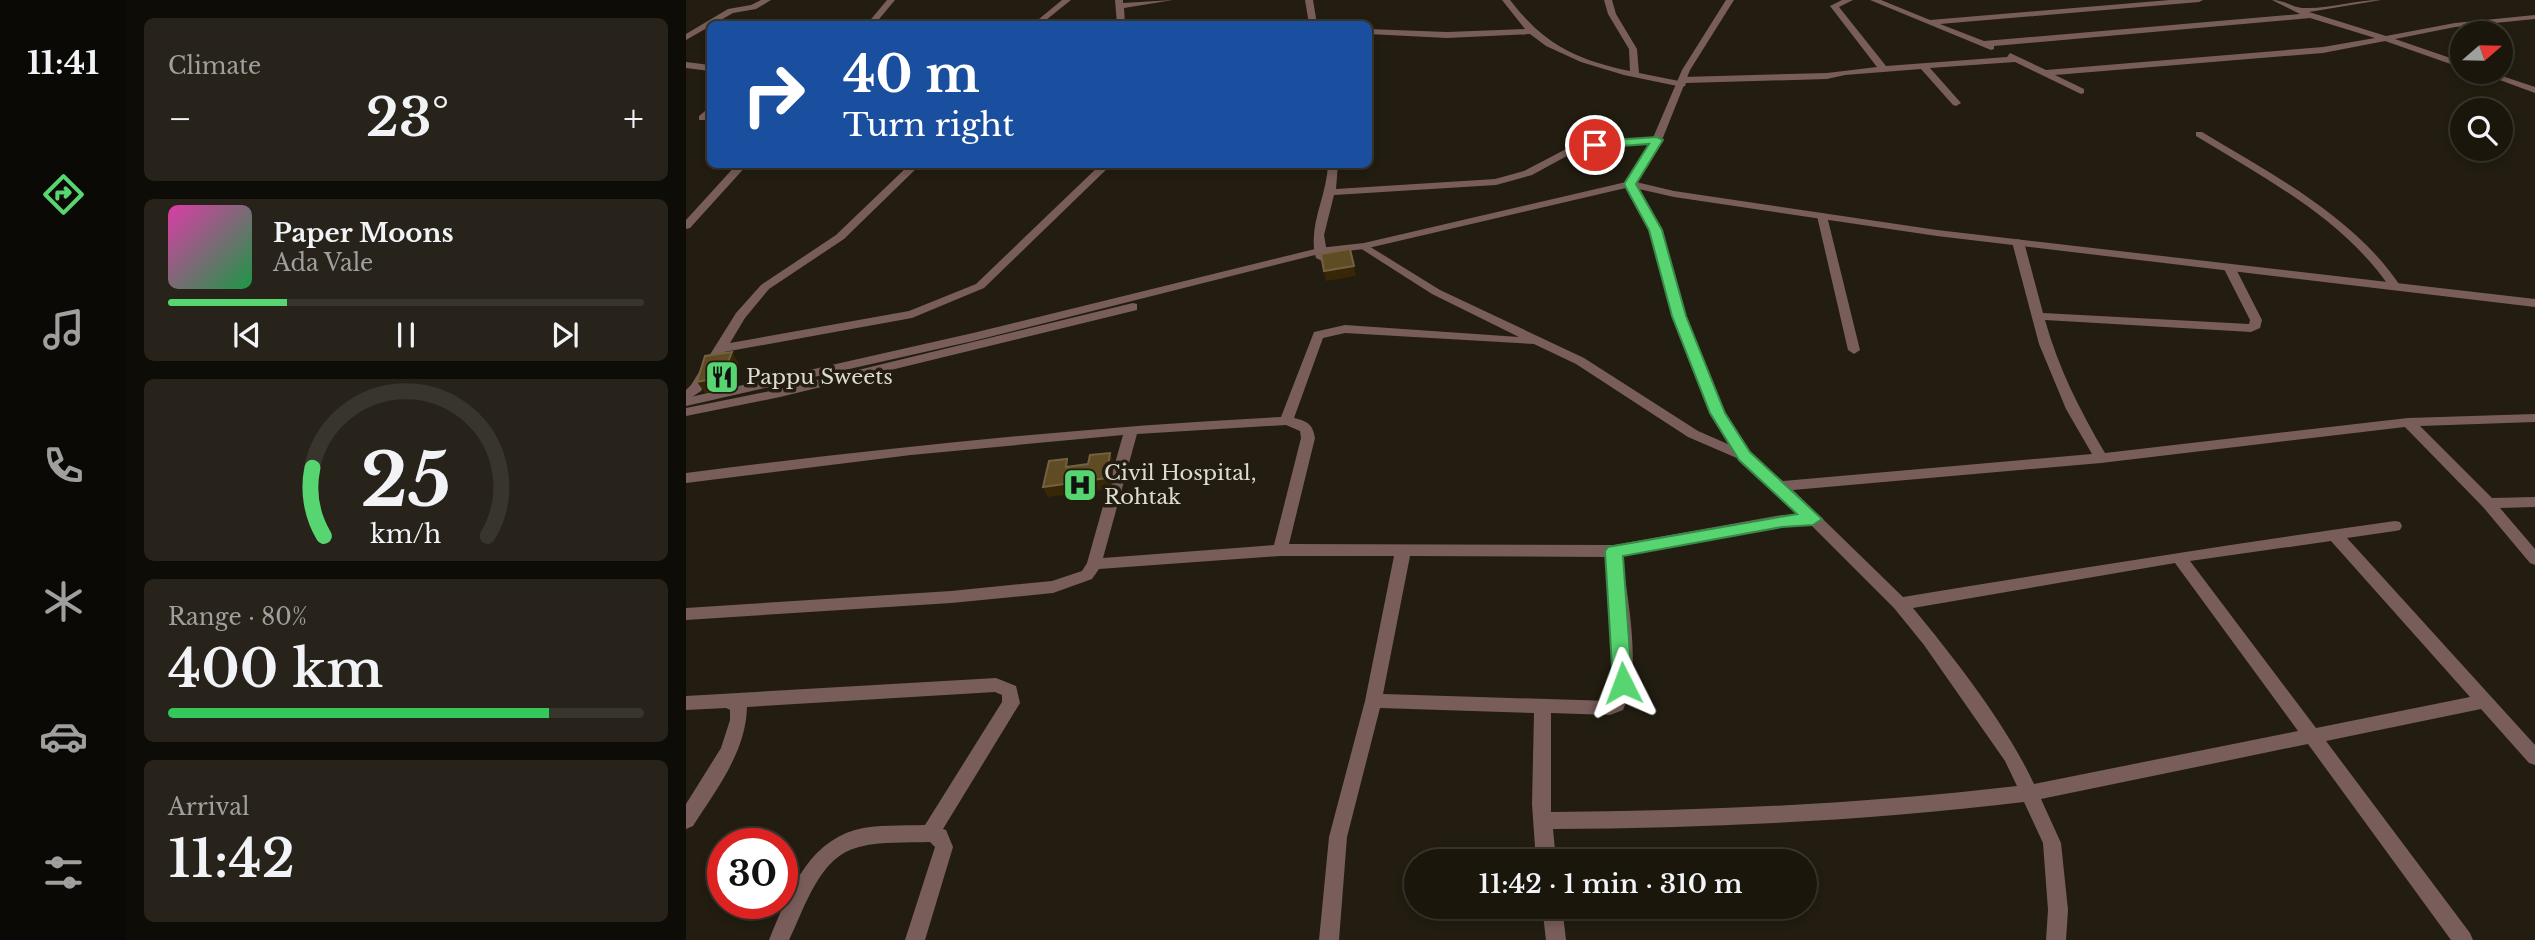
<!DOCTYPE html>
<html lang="en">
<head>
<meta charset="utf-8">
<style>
  :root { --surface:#1a160c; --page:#27231a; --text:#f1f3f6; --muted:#9f9f9d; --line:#38352d; --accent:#57d570 }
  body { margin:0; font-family:"Libre Baskerville",serif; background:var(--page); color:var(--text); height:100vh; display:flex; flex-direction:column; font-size:26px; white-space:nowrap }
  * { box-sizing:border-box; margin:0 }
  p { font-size:23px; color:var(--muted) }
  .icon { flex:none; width:38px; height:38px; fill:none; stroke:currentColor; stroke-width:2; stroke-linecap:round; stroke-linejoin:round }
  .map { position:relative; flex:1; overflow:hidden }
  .panel { display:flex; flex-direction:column; gap:18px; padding:18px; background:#0e0c07; width:560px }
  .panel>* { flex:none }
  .guide { position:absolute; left:21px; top:21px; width:665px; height:147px; border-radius:10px; box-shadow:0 4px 10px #0003,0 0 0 2px var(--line); background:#1a4fa0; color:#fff; overflow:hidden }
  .needle { width:46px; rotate:70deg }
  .controls { position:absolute; left:1764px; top:21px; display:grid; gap:14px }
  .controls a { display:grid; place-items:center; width:63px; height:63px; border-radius:50%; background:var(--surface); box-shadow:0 4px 10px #0003,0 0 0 2px var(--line); font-size:35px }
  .speed { position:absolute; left:21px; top:828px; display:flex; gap:14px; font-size:35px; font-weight:700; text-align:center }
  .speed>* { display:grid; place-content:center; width:91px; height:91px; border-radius:50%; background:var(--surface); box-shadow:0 4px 10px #0003,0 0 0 2px var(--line); line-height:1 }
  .speed .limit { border:10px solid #d22; background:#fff; color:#111 }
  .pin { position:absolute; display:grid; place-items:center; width:60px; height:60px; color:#fff; margin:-30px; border:4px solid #fff; border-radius:50%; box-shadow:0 2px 7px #0007 }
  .me { position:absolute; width:77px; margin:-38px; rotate:357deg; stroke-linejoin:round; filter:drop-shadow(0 0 5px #0008) }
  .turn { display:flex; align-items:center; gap:24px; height:147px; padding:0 21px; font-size:32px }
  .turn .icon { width:91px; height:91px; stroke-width:2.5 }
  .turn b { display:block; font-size:49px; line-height:60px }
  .big { font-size:52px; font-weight:600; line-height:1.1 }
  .panel .widget { flex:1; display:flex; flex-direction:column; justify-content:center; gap:10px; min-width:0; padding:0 24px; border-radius:10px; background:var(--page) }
  .panel .dial { align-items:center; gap:0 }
  .dial svg { height:182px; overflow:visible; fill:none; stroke:var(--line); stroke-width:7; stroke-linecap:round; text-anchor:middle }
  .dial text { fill:var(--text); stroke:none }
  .song { display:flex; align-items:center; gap:21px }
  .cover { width:84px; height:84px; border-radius:10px; background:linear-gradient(135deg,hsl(320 70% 55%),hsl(140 70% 35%)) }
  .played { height:7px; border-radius:4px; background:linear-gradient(90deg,var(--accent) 25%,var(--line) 25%) }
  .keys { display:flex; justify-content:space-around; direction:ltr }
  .heat { display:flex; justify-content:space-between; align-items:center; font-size:38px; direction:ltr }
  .charge { height:10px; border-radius:5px; background:linear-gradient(90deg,#34c759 80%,var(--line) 0) }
  .trip { position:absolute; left:718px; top:849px; width:413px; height:70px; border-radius:35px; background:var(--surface); box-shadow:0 4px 10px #0003,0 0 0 2px var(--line); font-weight:600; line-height:70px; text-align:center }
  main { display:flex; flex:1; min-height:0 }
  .tabs { display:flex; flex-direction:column; width:126px; justify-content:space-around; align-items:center; background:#0a0905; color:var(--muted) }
  .tabs .icon { width:49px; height:49px }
  .tabs .selected { color:var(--accent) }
  .tabs b { font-size:32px; color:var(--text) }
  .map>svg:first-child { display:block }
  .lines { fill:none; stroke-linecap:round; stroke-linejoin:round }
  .minor { fill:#795d5a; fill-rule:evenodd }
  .tertiary { fill:#795d5a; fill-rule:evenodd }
  .shaded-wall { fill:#372706 }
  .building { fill:#5f4b24; stroke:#73613f; stroke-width:2 }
  .route { fill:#57d570; stroke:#398a49; stroke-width:2 }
  .labels { text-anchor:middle; stroke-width:7; stroke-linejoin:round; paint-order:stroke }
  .poi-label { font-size:21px; fill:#dfdbd3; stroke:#221d10; text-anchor:start }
</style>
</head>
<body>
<main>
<nav class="tabs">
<b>11:41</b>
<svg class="icon selected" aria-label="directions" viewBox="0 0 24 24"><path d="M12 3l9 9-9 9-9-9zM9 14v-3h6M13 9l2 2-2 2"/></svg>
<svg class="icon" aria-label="music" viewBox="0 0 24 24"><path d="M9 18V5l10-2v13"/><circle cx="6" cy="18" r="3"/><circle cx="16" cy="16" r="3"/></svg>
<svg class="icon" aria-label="phone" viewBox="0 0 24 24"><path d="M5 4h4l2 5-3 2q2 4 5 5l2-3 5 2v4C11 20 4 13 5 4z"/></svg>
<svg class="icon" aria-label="climate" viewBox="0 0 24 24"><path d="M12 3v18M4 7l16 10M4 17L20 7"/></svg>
<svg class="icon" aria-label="car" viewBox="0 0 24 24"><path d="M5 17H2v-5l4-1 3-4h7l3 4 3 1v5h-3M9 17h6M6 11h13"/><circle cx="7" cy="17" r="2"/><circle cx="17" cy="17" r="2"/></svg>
<svg class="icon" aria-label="filters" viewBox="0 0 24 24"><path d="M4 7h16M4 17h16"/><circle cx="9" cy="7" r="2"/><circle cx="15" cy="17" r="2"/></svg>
</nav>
<section class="panel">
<div class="widget"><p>Climate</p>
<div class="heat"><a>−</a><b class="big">23°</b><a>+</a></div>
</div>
<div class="widget">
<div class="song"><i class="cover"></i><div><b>Paper Moons</b><p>Ada Vale</p></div></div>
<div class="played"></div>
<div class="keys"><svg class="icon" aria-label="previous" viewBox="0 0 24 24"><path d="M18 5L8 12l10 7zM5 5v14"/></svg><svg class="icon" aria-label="pause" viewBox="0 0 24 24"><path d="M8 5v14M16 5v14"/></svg><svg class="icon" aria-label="next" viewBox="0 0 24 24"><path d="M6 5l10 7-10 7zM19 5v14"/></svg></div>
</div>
<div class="widget dial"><svg viewBox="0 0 100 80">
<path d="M14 69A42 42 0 1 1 86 69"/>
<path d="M14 69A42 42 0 0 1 9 39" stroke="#57d570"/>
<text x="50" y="56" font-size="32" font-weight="700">25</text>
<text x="50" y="72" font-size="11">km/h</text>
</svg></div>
<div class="widget"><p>Range · 80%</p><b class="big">400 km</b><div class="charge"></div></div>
<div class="widget"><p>Arrival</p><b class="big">11:42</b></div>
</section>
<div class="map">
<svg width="1849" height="940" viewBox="0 0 1849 940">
  <rect width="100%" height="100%" fill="#221d10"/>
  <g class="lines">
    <path class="minor" d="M75,0H85L70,9L47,13L0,40V34L42,9L65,5Z
      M201,0H209L189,24H181Z
      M376,0H385L355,24H347Z
      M429,0H437V3L487,0L438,8L439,24H431Z
      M619,0H627L631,24H623Z
      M816,0H824C859,45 889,59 944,71L943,49L922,14L918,0H926L930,14L951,49L953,73L993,81L997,77L1141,73L1191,67L1144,6L1156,0H1167L1153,7L1200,66L1321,57L1324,53L1360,70L1637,47L1689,38L1624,18L1308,46V49L1305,50L1184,0H1195L1244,20L1484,0H1517L1513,2L1254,24L1298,41L1614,14L1586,0C1599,0 1607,8 1618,8C1643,9 1669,0 1695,0L1623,12L1700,36L1769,23L1849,15V19L1769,27L1709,39L1776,62V68L1699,41L1637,53L1369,75L1398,89V93L1395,94L1329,62L1244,68L1275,103L1270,106L1267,105L1235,69L1159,75L1141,79L1000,83L999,86L996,87L938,75L895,62L860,46L844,34L761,38L682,34V29L761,32L839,29Z
      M0,62L24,65V71L0,68Z
      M1792,72H1804L1849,87V93Z
      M24,107V115L19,120H13V116Z
      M1510,132H1516C1587,175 1668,216 1715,287L1713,289H1705C1658,219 1580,179 1510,136Z
      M971,137L974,138V142L928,145L890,151L846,175L810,185L648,195L638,235L642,258L636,261L630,258C621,226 641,197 642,164H652L650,189L809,179L838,171L884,147L928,139Z
      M51,164H62L4,228L0,229V220Z
      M224,164H235L158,239L83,289L59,318L44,343L223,311L290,284L415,164H426L298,288L226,318L38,352L15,391L0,401V390L5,385L50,313L75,285L150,235Z
      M944,181L949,184L974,230L999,316L1038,413L1063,453L1097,481L1406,454L1380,409L1353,344L1326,242L1332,239L1338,242L1357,313L1563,324L1564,320L1537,267L1543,264L1549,267L1576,320L1574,328L1565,332L1359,320C1372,367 1394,411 1419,453L1722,418L1849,414V422L1734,426L1806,498L1849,497V507L1814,508L1849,549V565L1844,563L1797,507L1719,427L1415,463L1107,490L1217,597C1381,570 1545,544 1709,521L1714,522L1716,526L1714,530L1709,531L1661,538L1849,745V765L1843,763L1795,709L1640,741L1784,933L1787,940H1765L1622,744L1355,799L1375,843L1382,910L1380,940H1360L1362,910L1357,843L1338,802C1181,821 1024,828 867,829L870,861H850L846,804L848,713L694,708L661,837L653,940H633L643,837L679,701L708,556H594L413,569L406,579L367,593L265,603L0,620V608L265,591L366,581L396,571L401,563L437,435L225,455L0,483V473C198,448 396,427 595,417L628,332L659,325L833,337L746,294L674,248L672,246L678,243L754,290L898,358L1012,431L1044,445L1024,413L987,316L964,230L939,184ZM659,333L848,344L890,364L1002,437L1053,459L1114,514L1096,515L928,545L603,544L629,438C627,424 621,421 608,418L637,338ZM600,425L614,431L615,438L588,545L417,558L451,434ZM1124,524L1208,608L1238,645L1319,761L1331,786C1176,804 1021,811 865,812V713L924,715L937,710C957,669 941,599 936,555L1096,525ZM1645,541L1784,697L1630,728L1504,561ZM724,556L921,557L929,649L924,701L697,694ZM1489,563L1612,731L1348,784C1320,724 1269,659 1227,608Z
      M1136,213L1141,216L1174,350L1168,354L1162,350L1131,216Z
      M310,678L330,686L334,703L257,829L260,830L267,847L239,940H219L249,847L244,842C221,843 196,841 173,847C133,856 119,908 103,940H83C101,897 120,844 169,830C191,824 216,826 239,825L316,702V695L309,692L61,707C60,752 30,790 7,826L0,829V804L35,748L44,720V710L40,708L0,710V696Z
      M856,906H876L880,940H860Z"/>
    <path class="tertiary" d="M1040,0H1048L1004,70L976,140L950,182L988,191L1251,230L1849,299V307L1251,236L988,197L944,187L678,249L633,254L287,341L0,406V398L287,333L633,248L678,243L940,182L966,140L996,70Z
      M447,303L451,304V310L94,397L0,416V408L94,389Z"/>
  </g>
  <path class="shaded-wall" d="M668,266L670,276L640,281L638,271Z
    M46,352L53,363L44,388L19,393L11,382Z
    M424,453L428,463L425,489L362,497L357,487Z"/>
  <path class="building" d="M664,249L668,266L638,271L635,254Z
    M46,352L36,377L11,382L19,356Z
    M424,453L420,478L357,487L363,461L381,459L380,467L402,464L404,455Z"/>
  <path class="route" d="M971,137L977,140L950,184L976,230L1000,316L1039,413L1064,452L1136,519L1127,525L1096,527L937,556L946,683L944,688L937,691L930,688L927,683L919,551L922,547L1111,514L1053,460L1024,413L986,316L963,230L938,184L963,144L909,148L904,145L909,141Z"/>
  <defs>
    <g id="restaurant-square" transform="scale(1.75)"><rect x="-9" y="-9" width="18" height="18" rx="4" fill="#57d570" stroke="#221d10"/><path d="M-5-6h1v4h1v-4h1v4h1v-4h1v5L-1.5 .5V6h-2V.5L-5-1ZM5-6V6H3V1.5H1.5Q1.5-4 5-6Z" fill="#111"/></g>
    <g id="hospital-square" transform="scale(1.75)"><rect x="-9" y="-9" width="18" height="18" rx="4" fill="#57d570" stroke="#221d10"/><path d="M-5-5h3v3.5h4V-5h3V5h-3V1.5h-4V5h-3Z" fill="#111"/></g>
  </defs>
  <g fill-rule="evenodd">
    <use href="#restaurant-square" x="36" y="377"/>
    <use href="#hospital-square" x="394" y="485"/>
  </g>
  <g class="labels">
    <g class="poi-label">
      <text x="60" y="384">Pappu Sweets</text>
      <text x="418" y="480">Civil Hospital,<tspan x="418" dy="24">Rohtak</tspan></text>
    </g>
  </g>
</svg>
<div class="controls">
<a><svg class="needle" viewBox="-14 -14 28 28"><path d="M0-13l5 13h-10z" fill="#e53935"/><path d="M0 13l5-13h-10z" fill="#9f9f9d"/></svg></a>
<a><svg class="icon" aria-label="search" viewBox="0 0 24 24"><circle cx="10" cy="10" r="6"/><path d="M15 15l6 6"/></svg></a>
</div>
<div class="speed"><div class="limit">30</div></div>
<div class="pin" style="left:909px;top:145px;background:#d93025"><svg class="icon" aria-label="arrive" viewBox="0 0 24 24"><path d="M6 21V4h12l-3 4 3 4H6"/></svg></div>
<svg class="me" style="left:937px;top:683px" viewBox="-20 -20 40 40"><path d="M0-17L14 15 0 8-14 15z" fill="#57d570" stroke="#fff" stroke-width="4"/></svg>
<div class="trip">11:42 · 1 min · 310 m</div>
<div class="guide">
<div class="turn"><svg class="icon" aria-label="right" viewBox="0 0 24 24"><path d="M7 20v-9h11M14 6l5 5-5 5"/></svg><div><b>40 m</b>Turn right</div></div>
</div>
</div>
</main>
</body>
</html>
